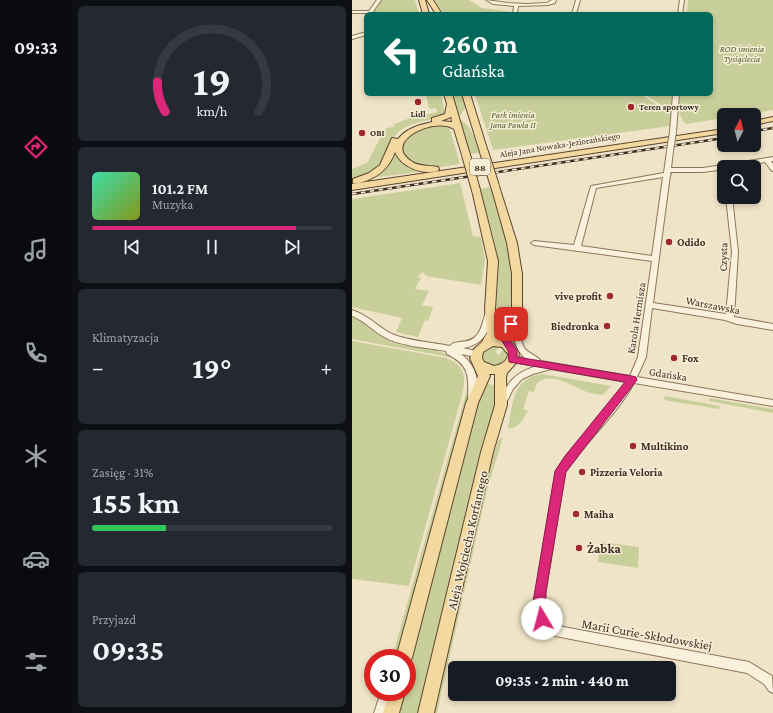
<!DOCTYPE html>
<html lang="pl">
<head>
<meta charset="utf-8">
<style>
  :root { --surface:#171b24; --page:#242831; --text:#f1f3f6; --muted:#9ea1a6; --line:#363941; --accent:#db2777 }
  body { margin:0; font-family:"Crimson Pro",serif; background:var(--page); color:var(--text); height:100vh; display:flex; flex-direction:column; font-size:15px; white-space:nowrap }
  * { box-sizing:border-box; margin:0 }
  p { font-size:13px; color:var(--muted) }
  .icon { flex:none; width:22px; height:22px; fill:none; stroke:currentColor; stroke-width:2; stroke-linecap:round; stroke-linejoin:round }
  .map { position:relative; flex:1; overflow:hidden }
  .details { display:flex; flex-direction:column; gap:6px; padding:6px; background:#0d0f14; width:280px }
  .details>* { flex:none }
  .guide { position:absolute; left:12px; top:12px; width:349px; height:84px; border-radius:6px; box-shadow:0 2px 6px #0003; background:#00695c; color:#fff; overflow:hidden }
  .needle { width:26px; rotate:7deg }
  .buttons { position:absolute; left:365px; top:108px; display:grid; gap:8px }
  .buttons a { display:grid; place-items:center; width:44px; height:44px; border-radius:6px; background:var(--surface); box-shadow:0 2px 6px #0003; font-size:20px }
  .speed { position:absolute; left:12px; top:649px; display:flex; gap:8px; font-size:20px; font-weight:700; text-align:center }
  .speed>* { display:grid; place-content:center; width:52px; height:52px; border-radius:50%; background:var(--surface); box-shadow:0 2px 6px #0003; line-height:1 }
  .speed .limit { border:6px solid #d22; background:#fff; color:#111 }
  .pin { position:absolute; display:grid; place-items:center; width:34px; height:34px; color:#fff; margin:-17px; border-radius:8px; box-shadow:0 2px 6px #0006 }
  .me { position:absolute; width:44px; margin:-22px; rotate:352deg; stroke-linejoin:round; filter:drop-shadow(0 0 3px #0008) }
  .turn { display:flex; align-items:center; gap:14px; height:84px; padding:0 12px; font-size:18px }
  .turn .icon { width:52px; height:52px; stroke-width:2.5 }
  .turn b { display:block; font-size:28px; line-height:34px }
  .big { font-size:30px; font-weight:700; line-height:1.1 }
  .details .widget { flex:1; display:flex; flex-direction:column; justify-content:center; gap:6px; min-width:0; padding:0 14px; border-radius:6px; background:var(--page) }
  .details .dial { align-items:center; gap:0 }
  .dial svg { height:104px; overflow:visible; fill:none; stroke:var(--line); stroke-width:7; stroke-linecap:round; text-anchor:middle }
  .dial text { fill:var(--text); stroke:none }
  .song { display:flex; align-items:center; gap:12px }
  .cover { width:48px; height:48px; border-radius:6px; background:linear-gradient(135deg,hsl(160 70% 55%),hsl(70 70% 35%)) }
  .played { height:4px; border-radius:2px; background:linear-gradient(90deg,var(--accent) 85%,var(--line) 85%) }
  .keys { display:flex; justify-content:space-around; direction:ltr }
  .heat { display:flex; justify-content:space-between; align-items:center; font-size:22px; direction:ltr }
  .charge { height:6px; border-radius:3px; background:linear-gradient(90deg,#34c759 31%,var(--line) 0) }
  .trip { position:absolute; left:96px; top:661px; width:228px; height:40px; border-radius:6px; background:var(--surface); box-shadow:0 2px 6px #0003; font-weight:700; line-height:40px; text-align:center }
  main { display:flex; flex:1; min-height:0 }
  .tabs { display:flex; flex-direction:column; width:72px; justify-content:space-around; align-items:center; background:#090b0e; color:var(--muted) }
  .tabs .icon { width:28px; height:28px }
  .tabs .active { color:var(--accent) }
  .tabs b { font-size:18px; color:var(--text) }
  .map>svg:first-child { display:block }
  .green { fill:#c9cf9b }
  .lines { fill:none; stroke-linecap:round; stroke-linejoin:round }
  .minor-casing { stroke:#8d765c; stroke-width:2 }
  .major-casing { stroke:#5b4430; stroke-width:2 }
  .minor { fill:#faf1dc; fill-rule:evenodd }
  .major { fill:#f3d9a0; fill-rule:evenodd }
  .rail-casing { stroke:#3d2e20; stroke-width:2.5 }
  .rail { stroke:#f7eed8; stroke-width:1.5; stroke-dasharray:4.5; stroke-linecap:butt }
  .minor-bridge-casing { stroke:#8d765c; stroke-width:8; stroke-linecap:butt }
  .major-bridge-casing { stroke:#5b4430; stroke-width:10; stroke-linecap:butt }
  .minor-bridge { stroke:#faf1dc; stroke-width:6 }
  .major-bridge { stroke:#f3d9a0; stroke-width:8 }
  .route { fill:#db2777; stroke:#8e194d }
  .poi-dot { fill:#9e2a2b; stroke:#f7eed8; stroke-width:1.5 }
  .labels { text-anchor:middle; stroke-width:3; stroke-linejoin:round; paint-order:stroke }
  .far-park-label { font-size:9px; font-style:italic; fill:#4d5a26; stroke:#f7eed8 }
  .far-poi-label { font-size:9px; font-weight:bold; fill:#3d2e20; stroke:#f7eed8; text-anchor:start }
  .far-street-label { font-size:9px; fill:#3d2e20; stroke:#f7eed8 }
  .shield { fill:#f7eed8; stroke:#756857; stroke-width:1 }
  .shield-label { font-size:10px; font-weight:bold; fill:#3d2e20 }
  .poi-label { font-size:11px; font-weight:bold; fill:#3d2e20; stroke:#f7eed8; text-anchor:start }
  .street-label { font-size:11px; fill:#3d2e20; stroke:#f7eed8 }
  .near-street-label { font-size:13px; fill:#3d2e20; stroke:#f7eed8 }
  .near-poi-label { font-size:13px; font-weight:bold; fill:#3d2e20; stroke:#f7eed8; text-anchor:start }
</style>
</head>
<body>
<main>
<nav class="tabs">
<b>09:33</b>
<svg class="icon active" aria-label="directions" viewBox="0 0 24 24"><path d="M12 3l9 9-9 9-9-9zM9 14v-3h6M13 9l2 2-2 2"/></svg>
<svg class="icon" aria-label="music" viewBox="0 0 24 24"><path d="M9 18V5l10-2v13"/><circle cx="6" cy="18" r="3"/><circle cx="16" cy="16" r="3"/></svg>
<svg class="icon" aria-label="phone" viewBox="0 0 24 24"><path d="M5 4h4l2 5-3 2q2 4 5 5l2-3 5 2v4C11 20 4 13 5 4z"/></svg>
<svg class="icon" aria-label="climate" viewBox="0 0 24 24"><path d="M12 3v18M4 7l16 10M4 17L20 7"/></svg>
<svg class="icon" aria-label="car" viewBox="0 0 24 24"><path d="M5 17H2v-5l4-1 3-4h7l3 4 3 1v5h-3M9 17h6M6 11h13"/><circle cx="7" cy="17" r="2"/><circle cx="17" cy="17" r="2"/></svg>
<svg class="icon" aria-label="filters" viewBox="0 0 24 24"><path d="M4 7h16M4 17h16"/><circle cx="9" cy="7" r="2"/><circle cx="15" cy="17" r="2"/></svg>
</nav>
<section class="details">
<div class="widget dial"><svg viewBox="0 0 100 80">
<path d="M14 69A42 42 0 1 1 86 69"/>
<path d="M14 69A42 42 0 0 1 8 46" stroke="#db2777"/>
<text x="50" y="56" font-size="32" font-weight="700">19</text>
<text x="50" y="72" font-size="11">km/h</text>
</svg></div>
<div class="widget">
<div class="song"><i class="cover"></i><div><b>101.2 FM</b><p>Muzyka</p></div></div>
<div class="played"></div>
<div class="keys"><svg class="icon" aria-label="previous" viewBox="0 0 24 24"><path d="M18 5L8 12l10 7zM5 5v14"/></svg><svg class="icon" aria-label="pause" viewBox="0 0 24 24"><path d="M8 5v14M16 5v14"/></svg><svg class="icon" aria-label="next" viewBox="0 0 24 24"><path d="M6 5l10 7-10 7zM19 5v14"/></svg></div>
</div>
<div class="widget"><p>Klimatyzacja</p>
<div class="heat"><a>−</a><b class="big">19°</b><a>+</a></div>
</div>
<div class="widget"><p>Zasięg · 31%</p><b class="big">155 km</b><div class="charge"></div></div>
<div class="widget"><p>Przyjazd</p><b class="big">09:35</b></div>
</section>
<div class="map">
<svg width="421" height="713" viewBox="0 0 421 713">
  <rect width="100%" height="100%" fill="#f0e4c8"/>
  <path class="green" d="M28,0H63L67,14H25L20,12Z
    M83,0H117L130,8L160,12V14H92Z
    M336,0H421V110L388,115H372V118L334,124C324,113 327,107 328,94H359V14H335Z
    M74,94H89L93,114C79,122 62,120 49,130C37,139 38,156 28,168C24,173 7,178 0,180V169L15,163L33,129L43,126L42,124L61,117L85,112L84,108L77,109Z
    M100,94H110L114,106L109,115H106Z
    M123,94H288L318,113V126L141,150Z
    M292,94H320L319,111Z
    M108,120C118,123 125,143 128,153L117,154Z
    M86,121C79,124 67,124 59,128C48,133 37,151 49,161C55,166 65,168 72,171L19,178L51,132L62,126Z
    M74,125L97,126L108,164L83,168L62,165L49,152L50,140Z
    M108,183L121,236L129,237L133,260L129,285L74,276L71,272L67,275L65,277L69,278L63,289L77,291L70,305L81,307L76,321L73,320L66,337L44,332L50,318L0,307V199Z
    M139,187C154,235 171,282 152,332L143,331C142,308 147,286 146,264C144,239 134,213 127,189Z
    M0,317C15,322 24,336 39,342C59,349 83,346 102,358L0,339Z
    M0,341L94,358C116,366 114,381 109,399L57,586L0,579Z
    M139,347H147L143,352L147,355L151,349L155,354L154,358C149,366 140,368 132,361L131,354L133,351Z
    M190,374L259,386L251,395C246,394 240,394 235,392C224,388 200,372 188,381C184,383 183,388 182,392L177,391L171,409L176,411C171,419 166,429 156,428C161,404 160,378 190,374Z
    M133,383L144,386L143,408L130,448L66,713H44L50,692H55V673L125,405Z
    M116,386H118L115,402L44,658H40Z
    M313,396L368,406L367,409L312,400Z
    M357,398L421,409V413L357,401Z
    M151,437L135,490L85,713H81L138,465L146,441Z
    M248,542L287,547L286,568L246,562Z"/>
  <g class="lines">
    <g class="minor-casing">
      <path id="minor" d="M25,0H29L20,13H0V11H17Z
        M134,0L156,3L174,4L195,3L200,0H204L203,3L196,5L166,6L165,14H161L162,6L141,4Z
        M224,0H228L224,14H220Z
        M328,0H332L330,14H326Z
        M14,32V35L0,39V36Z
        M321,94H327L324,132L321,134L318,132Z
        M318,149L321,151L319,168H351L421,157V161H419L421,164V171L419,170L413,162L382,167H372V181L369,179L366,170L351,172H318L319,174L318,175L301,303L374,314L380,252L374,197H380L386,252L382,317L421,324V330L385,324L373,320L300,308L294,357L285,377L421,400V406L282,383C264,416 234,441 213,472L193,596L192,607L194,616L201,625L397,662L420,676L421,693L417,691L412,684L395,673L198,635L194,634L187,625L182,612V602L204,471L214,456L255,408L274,382L199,369L181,374L170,379L161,389L153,405L150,406L147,405L146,403C156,382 162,373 185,366L160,362L157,361L156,359L157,357L160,356L173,358C159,345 162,328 161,310L165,307L169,310C169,321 166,339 173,349C178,354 185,356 189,361L278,376L286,357L300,261L182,245L179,243L182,241L222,245L239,186L312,173L315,151ZM311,177L300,256L229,246L244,188Z
        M0,310C16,315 26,327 40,334C52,340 83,343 98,346C103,339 116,345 124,336C130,330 131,320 134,312H140L141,314C136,333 132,344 111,348L128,352L129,354L128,356L125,357L109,354C123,364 130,384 123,400L120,401L117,400L116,398C117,375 117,365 95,354L94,351C77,348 49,346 34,338C22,332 13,321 0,316Z
        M29,692H41L34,713H22Z"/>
    </g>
    <g class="major-casing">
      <path id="major" d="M67,0H73L77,14H71Z
        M75,0H81L90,14H84Z
        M92,94H100L118,155L117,157H114L110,155L102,129C82,116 30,142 59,161C67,167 77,165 86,167L87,169L86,171C70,175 49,167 43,152C38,166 29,175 14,181C9,182 6,184 1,183V179L17,173L28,165L40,138L46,139C55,128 67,125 80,122V118L93,114L95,104ZM99,116L100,122L89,121L99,117Z
        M110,94H118L136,152L135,154H129L128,152Z
        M421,117V121L402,125V121Z
        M372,129V133L0,190V184Z
        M143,183L147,186L165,243L170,274V309L159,338L167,354L164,363L155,373L154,378L155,405L141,452L82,713H66L129,452L143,405V374H137L138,376L126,403L60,658L57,663L55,664V658H44L114,403L126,376L118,358L122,349L130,342L135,333L133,309L136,261L120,190L121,188H127L128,190L146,261L143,309L145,333L143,338H149L160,309V274L155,243L139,186ZM141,346L150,347L156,354C155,362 150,364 142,366L132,362L130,358L131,352Z
        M37,692H53L47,713H31Z"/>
    </g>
    <use href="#minor" class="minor"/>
    <use href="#major" class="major"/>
    <g class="rail-casing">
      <path id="rail" d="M402,131L421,128
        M0,194L372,138"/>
    </g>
    <use href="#rail" class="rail"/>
    <g class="minor-bridge-casing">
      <path id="minor-bridge" d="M318,151L321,132"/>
    </g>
    <g class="major-bridge-casing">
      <path id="major-bridge" d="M132,152L143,186
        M114,155L124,190"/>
    </g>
    <use href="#minor-bridge" class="minor-bridge"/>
    <use href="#major-bridge" class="major-bridge"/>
  </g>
  <path class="route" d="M159,321L163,324L159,341L165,351V357L280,376L284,377L285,380L214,472L194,591C193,600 197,617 194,623L190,625L185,623L181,602L203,471L213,456L273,382L157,362L156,351L150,341L155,324Z"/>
  <g class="poi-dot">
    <circle cx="66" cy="102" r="4"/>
    <circle cx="279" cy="107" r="4"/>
    <circle cx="10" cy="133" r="4"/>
    <circle cx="317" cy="242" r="4"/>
    <circle cx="258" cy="296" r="4"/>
    <circle cx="255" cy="326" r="4"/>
    <circle cx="322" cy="358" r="4"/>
    <circle cx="281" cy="446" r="4"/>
    <circle cx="230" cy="472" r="4"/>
    <circle cx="224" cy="514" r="4"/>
    <circle cx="227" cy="548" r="4"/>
  </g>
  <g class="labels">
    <g class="far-park-label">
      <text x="390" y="52">ROD imienia<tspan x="390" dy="10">Tysiąclecia</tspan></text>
      <text x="161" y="118">Park imienia<tspan x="161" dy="10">Jana Pawła II</tspan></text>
    </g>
    <g class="far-poi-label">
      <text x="287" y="110">Teren sportowy</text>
      <text x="66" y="117" text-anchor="middle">Lidl</text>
      <text x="18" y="136">OBI</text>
    </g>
    <g class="far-street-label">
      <text transform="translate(208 145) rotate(-9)" y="3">Aleja Jana Nowaka-Jeziorańskiego</text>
    </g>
    <rect class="shield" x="118" y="159" width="20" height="16" rx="3"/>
    <g class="shield-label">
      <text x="128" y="171">88</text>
    </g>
    <g class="poi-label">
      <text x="325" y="246">Odido</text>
      <text x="250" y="300" text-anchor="end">vive profit</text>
      <text x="247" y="330" text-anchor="end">Biedronka</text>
      <text x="330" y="362">Fox</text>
      <text x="289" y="450">Multikino</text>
      <text x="238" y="476">Pizzeria Veloria</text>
      <text x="232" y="518">Maiha</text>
    </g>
    <g class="street-label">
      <text transform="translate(371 257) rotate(-89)" y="4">Czysta</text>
      <text transform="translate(361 305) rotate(11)" y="4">Warszawska</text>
      <text transform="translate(284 318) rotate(-81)" y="4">Karola Hermisza</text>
      <text transform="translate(316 374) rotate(9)" y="4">Gdańska</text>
    </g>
    <g class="near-street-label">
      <text transform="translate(115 540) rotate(-77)" y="5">Aleja Wojciecha Korfantego</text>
      <text transform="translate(295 634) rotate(10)" y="5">Marii Curie-Skłodowskiej</text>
    </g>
    <g class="near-poi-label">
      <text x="235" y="553">Żabka</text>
    </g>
  </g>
</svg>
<div class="buttons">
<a><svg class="needle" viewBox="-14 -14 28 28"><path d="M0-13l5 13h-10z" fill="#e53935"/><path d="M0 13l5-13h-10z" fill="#9ea1a6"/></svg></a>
<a><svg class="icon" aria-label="search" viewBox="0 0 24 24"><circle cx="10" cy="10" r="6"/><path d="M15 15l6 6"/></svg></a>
</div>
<div class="speed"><div class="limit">30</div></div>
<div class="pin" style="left:159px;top:324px;background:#d93025"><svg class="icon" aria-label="arrive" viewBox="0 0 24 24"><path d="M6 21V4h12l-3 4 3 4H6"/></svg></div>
<svg class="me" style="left:190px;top:619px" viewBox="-20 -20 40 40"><circle r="19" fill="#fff"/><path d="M0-13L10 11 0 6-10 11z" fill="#db2777"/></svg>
<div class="trip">09:35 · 2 min · 440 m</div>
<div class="guide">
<div class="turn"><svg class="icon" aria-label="left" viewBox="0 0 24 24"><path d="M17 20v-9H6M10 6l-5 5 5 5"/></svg><div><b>260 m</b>Gdańska</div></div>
</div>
</div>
</main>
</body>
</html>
